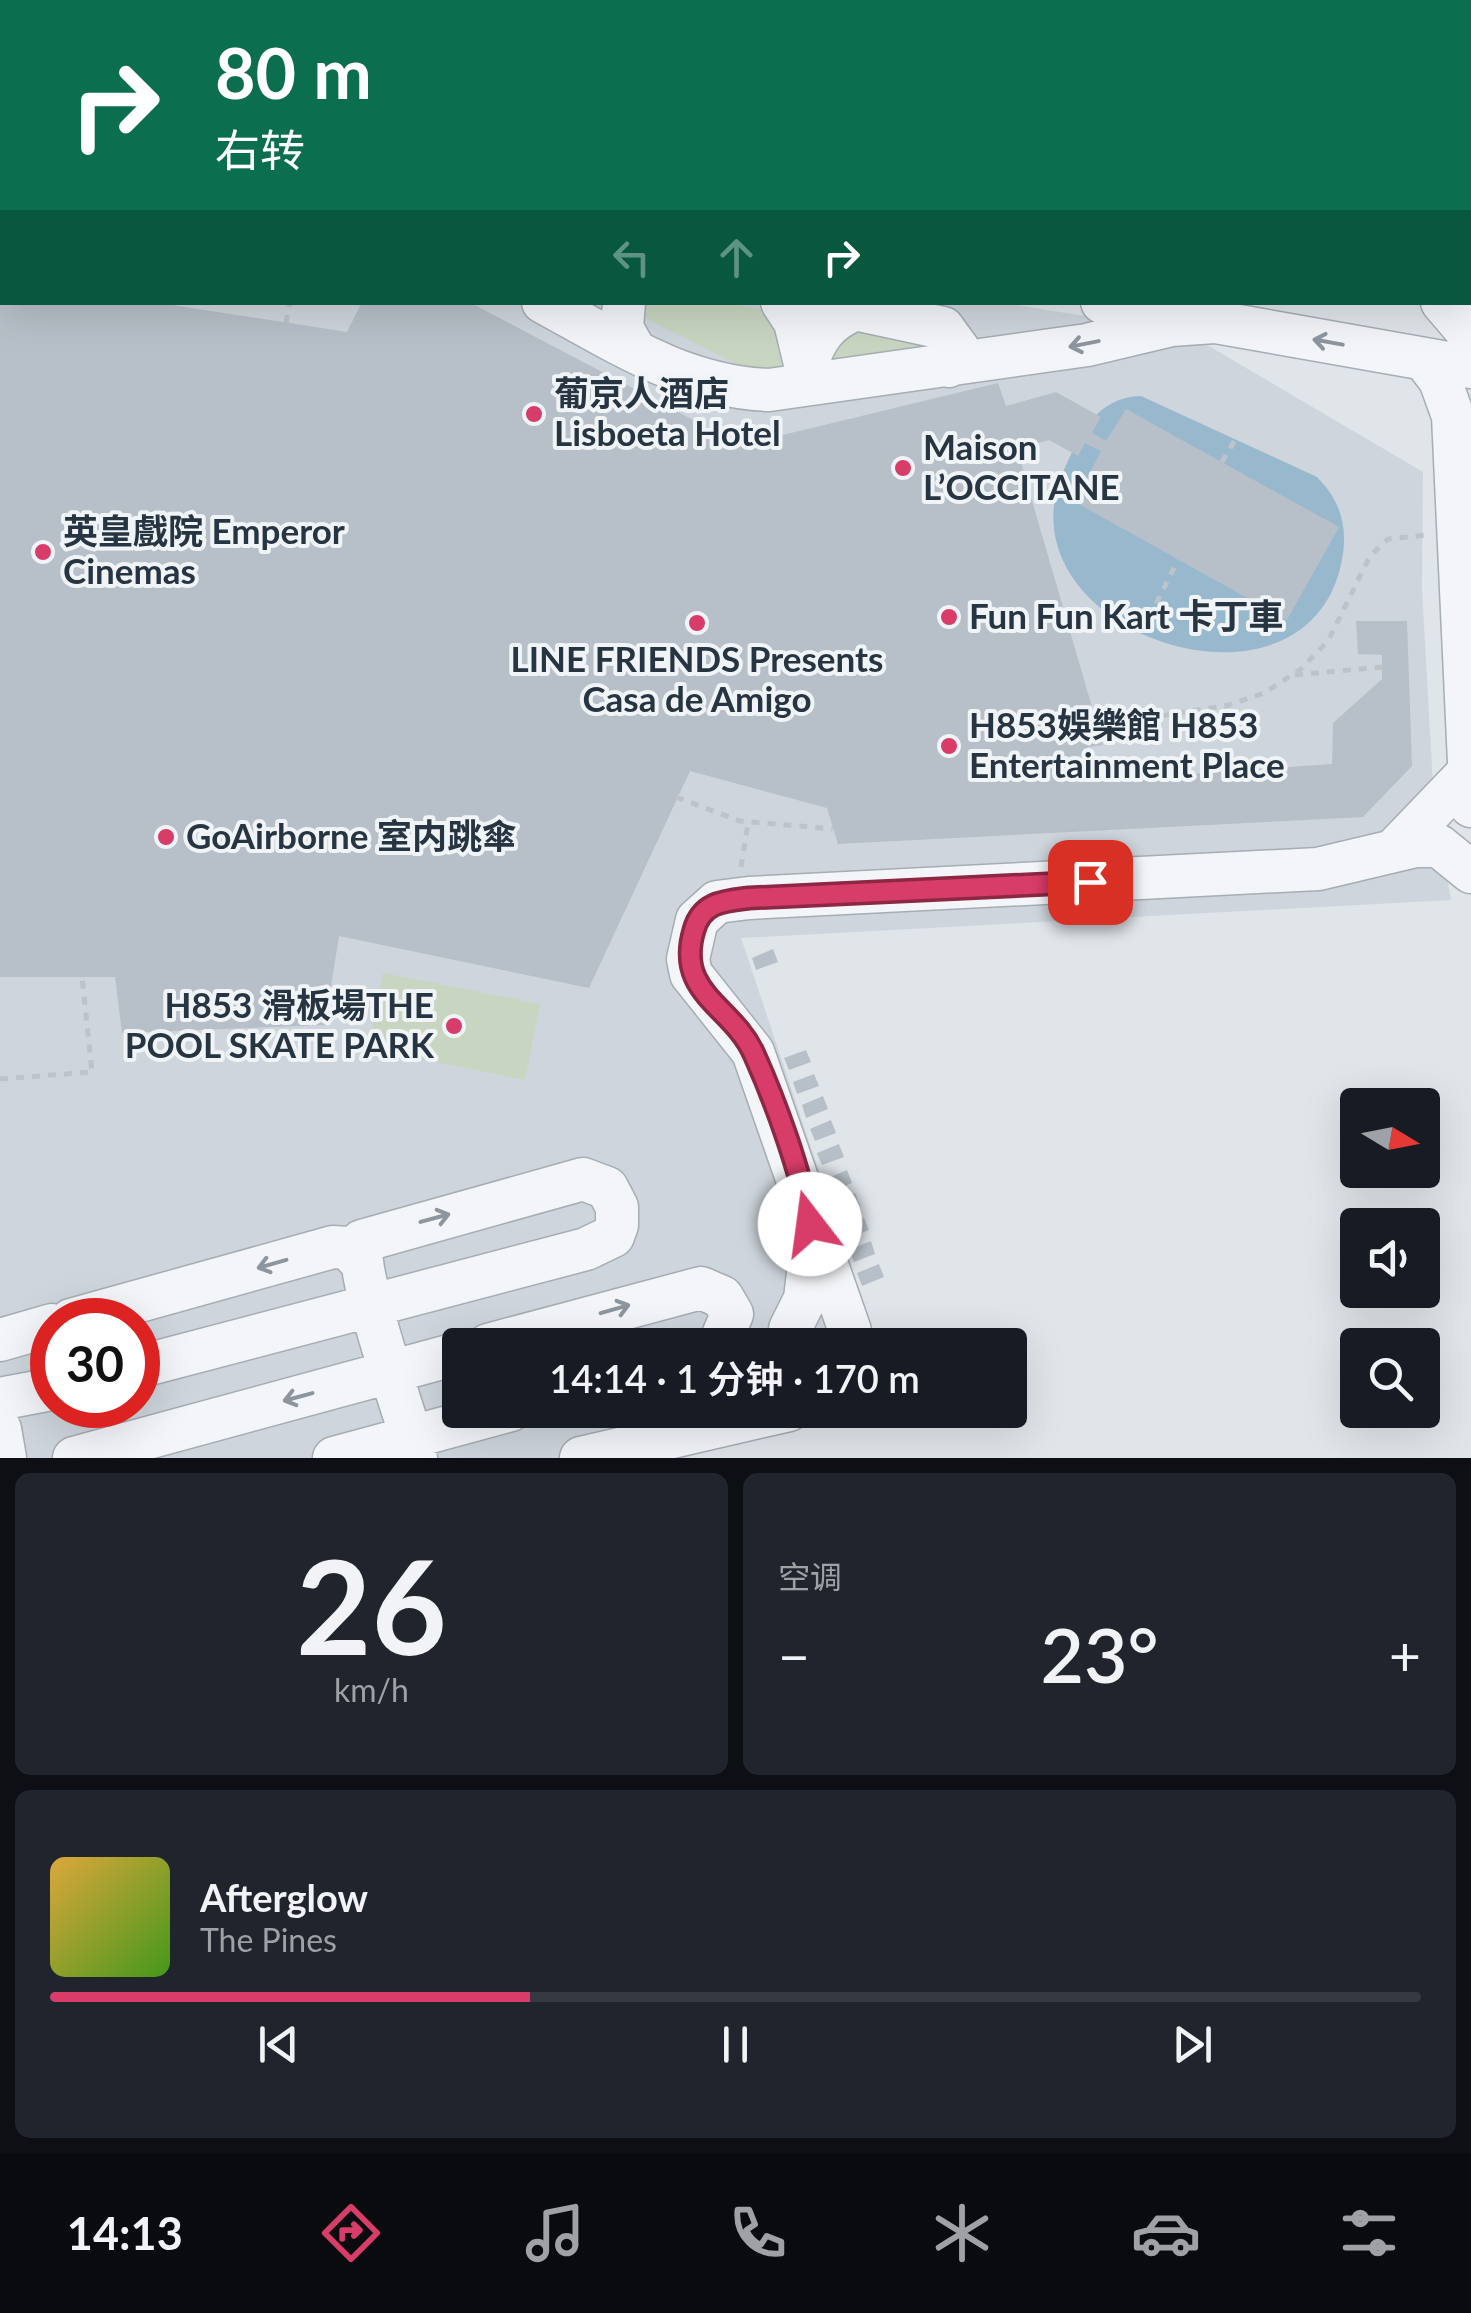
<!DOCTYPE html>
<html lang="zh">
<head>
<meta charset="utf-8">
<style>
  :root { --surface:#171b24; --page:#20242c; --text:#f1f3f6; --muted:#9ea1a6; --line:#363941; --accent:#d83c68 }
  body { margin:0; font-family:Lato,"Noto Sans SC",sans-serif; background:var(--page); color:var(--text); height:100vh; display:flex; flex-direction:column; font-size:38px; white-space:nowrap }
  * { box-sizing:border-box; margin:0 }
  p { font-size:32px; color:var(--muted) }
  .icon { flex:none; width:55px; height:55px; fill:none; stroke:currentColor; stroke-width:2; stroke-linecap:round; stroke-linejoin:round }
  .map { position:relative; height:1458px; overflow:hidden }
  .details { display:flex; flex-direction:column; gap:15px; padding:15px; background:#0d0f14; flex:1 }
  .details>* { flex:none }
  .hud { position:absolute; left:0px; top:0px; width:1472px; height:305px; box-shadow:0 10px 40px #0002; background:#0b6e4f; color:#fff; overflow:hidden }
  .needle { width:65px; rotate:100deg }
  .fabs { position:absolute; left:1340px; top:1088px; display:grid; gap:20px }
  .fabs a { display:grid; place-items:center; width:100px; height:100px; border-radius:10px; background:var(--surface); box-shadow:0 10px 40px #0002; font-size:50px }
  .speed { position:absolute; left:30px; top:1298px; display:flex; gap:20px; font-size:50px; font-weight:700; text-align:center }
  .speed>* { display:grid; place-content:center; width:130px; height:130px; border-radius:50%; background:var(--surface); box-shadow:0 10px 40px #0002; line-height:1 }
  .speed .limit { border:15px solid #d22; background:#fff; color:#111 }
  .pin { position:absolute; display:grid; place-items:center; width:85px; height:85px; color:#fff; margin:-42px; border-radius:20px; box-shadow:0 5px 15px #0006 }
  .me { position:absolute; width:110px; margin:-55px; rotate:345deg; stroke-linejoin:round; filter:drop-shadow(0 0 8px #0008) }
  .turn { display:flex; align-items:center; gap:35px; height:210px; padding:0 50px; font-size:45px }
  .turn .icon { width:130px; height:130px; stroke-width:2.5 }
  .turn b { display:block; font-size:70px; line-height:85px }
  .lanes { display:flex; align-items:center; height:95px; padding:0 50px; background:#0003; justify-content:center; gap:50px; direction:ltr }
  .lanes .off { opacity:.35 }
  .big { font-size:75px; font-weight:600; line-height:1.1 }
  .details .widget { flex:1; display:flex; flex-direction:column; justify-content:center; gap:15px; min-width:0; padding:0 35px; border-radius:15px; background:var(--page) }
  .details .dial { align-items:center; gap:0 }
  .dial b { font-size:130px; line-height:1 }
  .song { display:flex; align-items:center; gap:30px }
  .cover { width:120px; height:120px; border-radius:15px; background:linear-gradient(135deg,hsl(40 70% 55%),hsl(100 70% 35%)) }
  .played { height:10px; border-radius:5px; background:linear-gradient(90deg,var(--accent) 35%,var(--line) 35%) }
  .keys { display:flex; justify-content:space-around; direction:ltr }
  .heat { display:flex; justify-content:space-between; align-items:center; font-size:55px; direction:ltr }
  .details .tiles { flex:1; display:grid; gap:15px; grid-template-columns:1fr 1fr }
  .widget:last-child { grid-column:span 2 }
  .trip { position:absolute; left:442px; top:1328px; width:585px; height:100px; border-radius:10px; background:var(--surface); box-shadow:0 10px 40px #0002; font-weight:600; line-height:100px; text-align:center }
  .dock { display:flex; height:160px; justify-content:space-around; align-items:center; background:#090b0e; color:var(--muted) }
  .dock .icon { width:70px; height:70px }
  .dock .on { color:var(--accent) }
  .dock b { font-size:45px; color:var(--text) }
  .map>svg:first-child { display:block }
  .built { fill:#ced5dc; fill-rule:evenodd }
  .green { fill:#c8d5c0 }
  .water { fill:#98b9cd }
  .building { fill:#b7bfc8 }
  .lines { fill:none; stroke-linecap:round; stroke-linejoin:round }
  .minor-casing { stroke:#a5adb5; stroke-width:45 }
  .path { stroke:#bec3c9; stroke-width:5; stroke-dasharray:8 8; stroke-linecap:butt }
  .minor { stroke:#f3f5f8; stroke-width:42 }
  .oneway { stroke:#8d959e }
  .route-casing { stroke:#8c2744; stroke-width:25 }
  .route { stroke:#d83c68; stroke-width:18 }
  .poi-dot { fill:#d83c68; stroke:#f0f4f7; stroke-width:4 }
  .labels { text-anchor:middle; stroke-width:8; stroke-linejoin:round; paint-order:stroke }
  .poi-label { font-size:35px; font-weight:bold; fill:#273543; stroke:#f0f4f7; text-anchor:start }
</style>
</head>
<body>
<div class="map">
<svg width="1471" height="1458" viewBox="0 0 1471 1458">
  <rect width="100%" height="100%" fill="#e0e5ea"/>
  <path class="built" d="M0,135L2,302H997L1185,332L1423,472L1422,589L1434,804L1451,900L741,938L877,1345H460V1410H860L683,1458H0ZM52,1320H138V1405H52Z"/>
  <path class="green" d="M0,0H1087L2,2V13Z
    M1114,0H1471L1470,113V2H1110Z
    M723,302L768,311L796,370L742,367L647,319L640,303Z
    M854,326L945,350L879,353L828,364L832,348Z
    M383,973L540,1004L525,1080L368,1048Z"/>
  <path class="water" d="M1141,396L1317,477C1341,501 1348,527 1342,560C1308,738 992,631 1064,470C1080,434 1097,397 1141,396Z"/>
  <path class="building" d="M0,302H153L347,332L362,302H469L741,445L998,383L1006,406L1056,392L1101,417L1092,433L1106,441L1126,409L1339,527L1287,620L1075,502L1101,451L1085,443L1078,456L1049,440L1017,449L1103,745L1088,747L1091,781L1332,764L1333,723L1382,679V655L1358,654L1356,621H1407L1412,766L1363,817L838,844L827,808L690,771L589,988L339,936L325,1025L122,1033L115,977H0Z
    M773,949L778,962L756,970L752,958Z
    M806,1050L811,1062L789,1070L784,1058Z
    M814,1074L819,1086L797,1094L793,1082Z
    M823,1096L828,1109L806,1118L802,1105Z
    M831,1120L836,1133L815,1141L810,1129Z
    M839,1144L844,1157L822,1165L817,1153Z
    M847,1170L852,1183L830,1192L826,1179Z
    M855,1193L860,1206L838,1214L834,1201Z
    M864,1218L869,1230L847,1239L842,1226Z
    M871,1241L875,1254L854,1262L849,1250Z
    M879,1264L884,1277L862,1286L857,1273Z"/>
  <g class="lines">
    <g class="minor-casing">
      <path id="minor" d="M688,0L698,2
        M1044,2L1051,0
        M0,48H2
        M0,108L2,109
        M1470,228L1471,226
        M543,302C617,342 684,387 769,390L1087,345L1171,325L1214,322
        M624,302L622,328L635,351
        M782,302L795,322L806,368
        M822,302L943,328L959,350L949,366
        M1102,302L1471,367
        M1442,302L1471,336
        M1424,359L1440,380L1453,416L1471,806
        M806,368C815,338 826,321 856,309
        M1395,849L1468,773
        M71,1320L333,1247L348,1248L361,1262
        M790,1329L805,1299L812,1238
        M850,1331L753,1052L691,974L688,959L697,920L717,902L749,898L1318,869L1415,846H1439L1471,872
        M0,1340L52,1325
        M488,1345L701,1288L722,1297L732,1314L719,1345
        M138,1367L586,1249L613,1236L617,1225V1207L607,1188L583,1179L362,1241C355,1273 400,1399 411,1437L416,1458
        M0,1399L52,1389
        M0,1429L5,1458
        M74,1458L460,1353
        M334,1458L511,1410
        M581,1458L789,1410"/>
    </g>
    <path class="path" d="M286,323L290,302
      M1222,462L1236,438
      M1142,632L1178,560
      M1295,675L1382,667
      M1098,726L1229,705L1264,693L1301,669L1328,641L1370,556L1388,539L1427,535
      M676,797L740,821L833,829
      M741,867L748,823
      M0,1079L92,1072L82,977"/>
    <use href="#minor" class="minor"/>
  </g>
  <defs><path id="oneway-shaft" d="M-6 0H5M1.5-3L5.5 0L1.5 3" fill="none" stroke-width="1.6" stroke-linecap="round" stroke-linejoin="round" transform="scale(2.5)"/></defs>
  <g class="oneway">
    <use href="#oneway-shaft" transform="translate(1328 342) rotate(-170)"/>
    <use href="#oneway-shaft" transform="translate(1084 344) rotate(169)"/>
    <use href="#oneway-shaft" transform="translate(435 1218) rotate(-15)"/>
    <use href="#oneway-shaft" transform="translate(272 1264) rotate(164)"/>
    <use href="#oneway-shaft" transform="translate(615 1309) rotate(-16)"/>
    <use href="#oneway-shaft" transform="translate(298 1397) rotate(165)"/>
  </g>
  <g class="lines">
    <g class="route-casing">
      <path id="route" d="M810,1224C801,1172 776,1103 754,1054C732,1005 675,994 694,930C702,902 724,901 749,898L1090,882"/>
    </g>
    <use href="#route" class="route"/>
  </g>
  <g class="poi-dot">
    <circle cx="534" cy="414" r="10"/>
    <circle cx="903" cy="468" r="10"/>
    <circle cx="43" cy="552" r="10"/>
    <circle cx="949" cy="617" r="10"/>
    <circle cx="697" cy="623" r="10"/>
    <circle cx="949" cy="746" r="10"/>
    <circle cx="166" cy="837" r="10"/>
    <circle cx="454" cy="1026" r="10"/>
  </g>
  <g class="labels">
    <g class="poi-label">
      <text x="554" y="406">葡京人酒店<tspan x="554" dy="40">Lisboeta Hotel</tspan></text>
      <text x="923" y="460">Maison<tspan x="923" dy="40">L’OCCITANE</tspan></text>
      <text x="63" y="544">英皇戲院 Emperor<tspan x="63" dy="40">Cinemas</tspan></text>
      <text x="969" y="629">Fun Fun Kart 卡丁車</text>
      <text x="697" y="672" text-anchor="middle">LINE FRIENDS Presents<tspan x="697" dy="40">Casa de Amigo</tspan></text>
      <text x="969" y="738">H853娛樂館 H853<tspan x="969" dy="40">Entertainment Place</tspan></text>
      <text x="186" y="849">GoAirborne 室内跳傘</text>
      <text x="434" y="1018" text-anchor="end">H853 滑板場THE<tspan x="434" dy="40">POOL SKATE PARK</tspan></text>
    </g>
  </g>
</svg>
<div class="fabs">
<a><svg class="needle" viewBox="-14 -14 28 28"><path d="M0-13l5 13h-10z" fill="#e53935"/><path d="M0 13l5-13h-10z" fill="#9ea1a6"/></svg></a>
<a><svg class="icon" aria-label="sound" viewBox="0 0 24 24"><path d="M4 9h4l5-4v14l-5-4H4zM17 9q2 3 0 6"/></svg></a>
<a><svg class="icon" aria-label="search" viewBox="0 0 24 24"><circle cx="10" cy="10" r="6"/><path d="M15 15l6 6"/></svg></a>
</div>
<div class="speed"><div class="limit">30</div></div>
<div class="pin" style="left:1090px;top:882px;background:#d93025"><svg class="icon" aria-label="arrive" viewBox="0 0 24 24"><path d="M6 21V4h12l-3 4 3 4H6"/></svg></div>
<svg class="me" style="left:810px;top:1224px" viewBox="-20 -20 40 40"><circle r="19" fill="#fff"/><path d="M0-13L10 11 0 6-10 11z" fill="#d83c68"/></svg>
<div class="trip">14:14 · 1 分钟 · 170 m</div>
<div class="hud">
<div class="turn"><svg class="icon" aria-label="right" viewBox="0 0 24 24"><path d="M7 20v-9h11M14 6l5 5-5 5"/></svg><div><b>80 m</b>右转</div></div>
<div class="lanes"><svg class="icon off" aria-label="left" viewBox="0 0 24 24"><path d="M17 20v-9H6M10 6l-5 5 5 5"/></svg><svg class="icon off" aria-label="ahead" viewBox="0 0 24 24"><path d="M12 20V5M6 11l6-6 6 6"/></svg><svg class="icon" aria-label="right" viewBox="0 0 24 24"><path d="M7 20v-9h11M14 6l5 5-5 5"/></svg></div>
</div>
</div>
<section class="details">
<div class="tiles">
<div class="widget dial"><b>26</b><p>km/h</p></div>
<div class="widget"><p>空调</p>
<div class="heat"><a>−</a><b class="big">23°</b><a>+</a></div>
</div>
<div class="widget">
<div class="song"><i class="cover"></i><div><b>Afterglow</b><p>The Pines</p></div></div>
<div class="played"></div>
<div class="keys"><svg class="icon" aria-label="previous" viewBox="0 0 24 24"><path d="M18 5L8 12l10 7zM5 5v14"/></svg><svg class="icon" aria-label="pause" viewBox="0 0 24 24"><path d="M8 5v14M16 5v14"/></svg><svg class="icon" aria-label="next" viewBox="0 0 24 24"><path d="M6 5l10 7-10 7zM19 5v14"/></svg></div>
</div>
</div>
</section>
<nav class="dock">
<b>14:13</b>
<svg class="icon on" aria-label="directions" viewBox="0 0 24 24"><path d="M12 3l9 9-9 9-9-9zM9 14v-3h6M13 9l2 2-2 2"/></svg>
<svg class="icon" aria-label="music" viewBox="0 0 24 24"><path d="M9 18V5l10-2v13"/><circle cx="6" cy="18" r="3"/><circle cx="16" cy="16" r="3"/></svg>
<svg class="icon" aria-label="phone" viewBox="0 0 24 24"><path d="M5 4h4l2 5-3 2q2 4 5 5l2-3 5 2v4C11 20 4 13 5 4z"/></svg>
<svg class="icon" aria-label="climate" viewBox="0 0 24 24"><path d="M12 3v18M4 7l16 10M4 17L20 7"/></svg>
<svg class="icon" aria-label="car" viewBox="0 0 24 24"><path d="M5 17H2v-5l4-1 3-4h7l3 4 3 1v5h-3M9 17h6M6 11h13"/><circle cx="7" cy="17" r="2"/><circle cx="17" cy="17" r="2"/></svg>
<svg class="icon" aria-label="filters" viewBox="0 0 24 24"><path d="M4 7h16M4 17h16"/><circle cx="9" cy="7" r="2"/><circle cx="15" cy="17" r="2"/></svg>
</nav>
</body>
</html>
